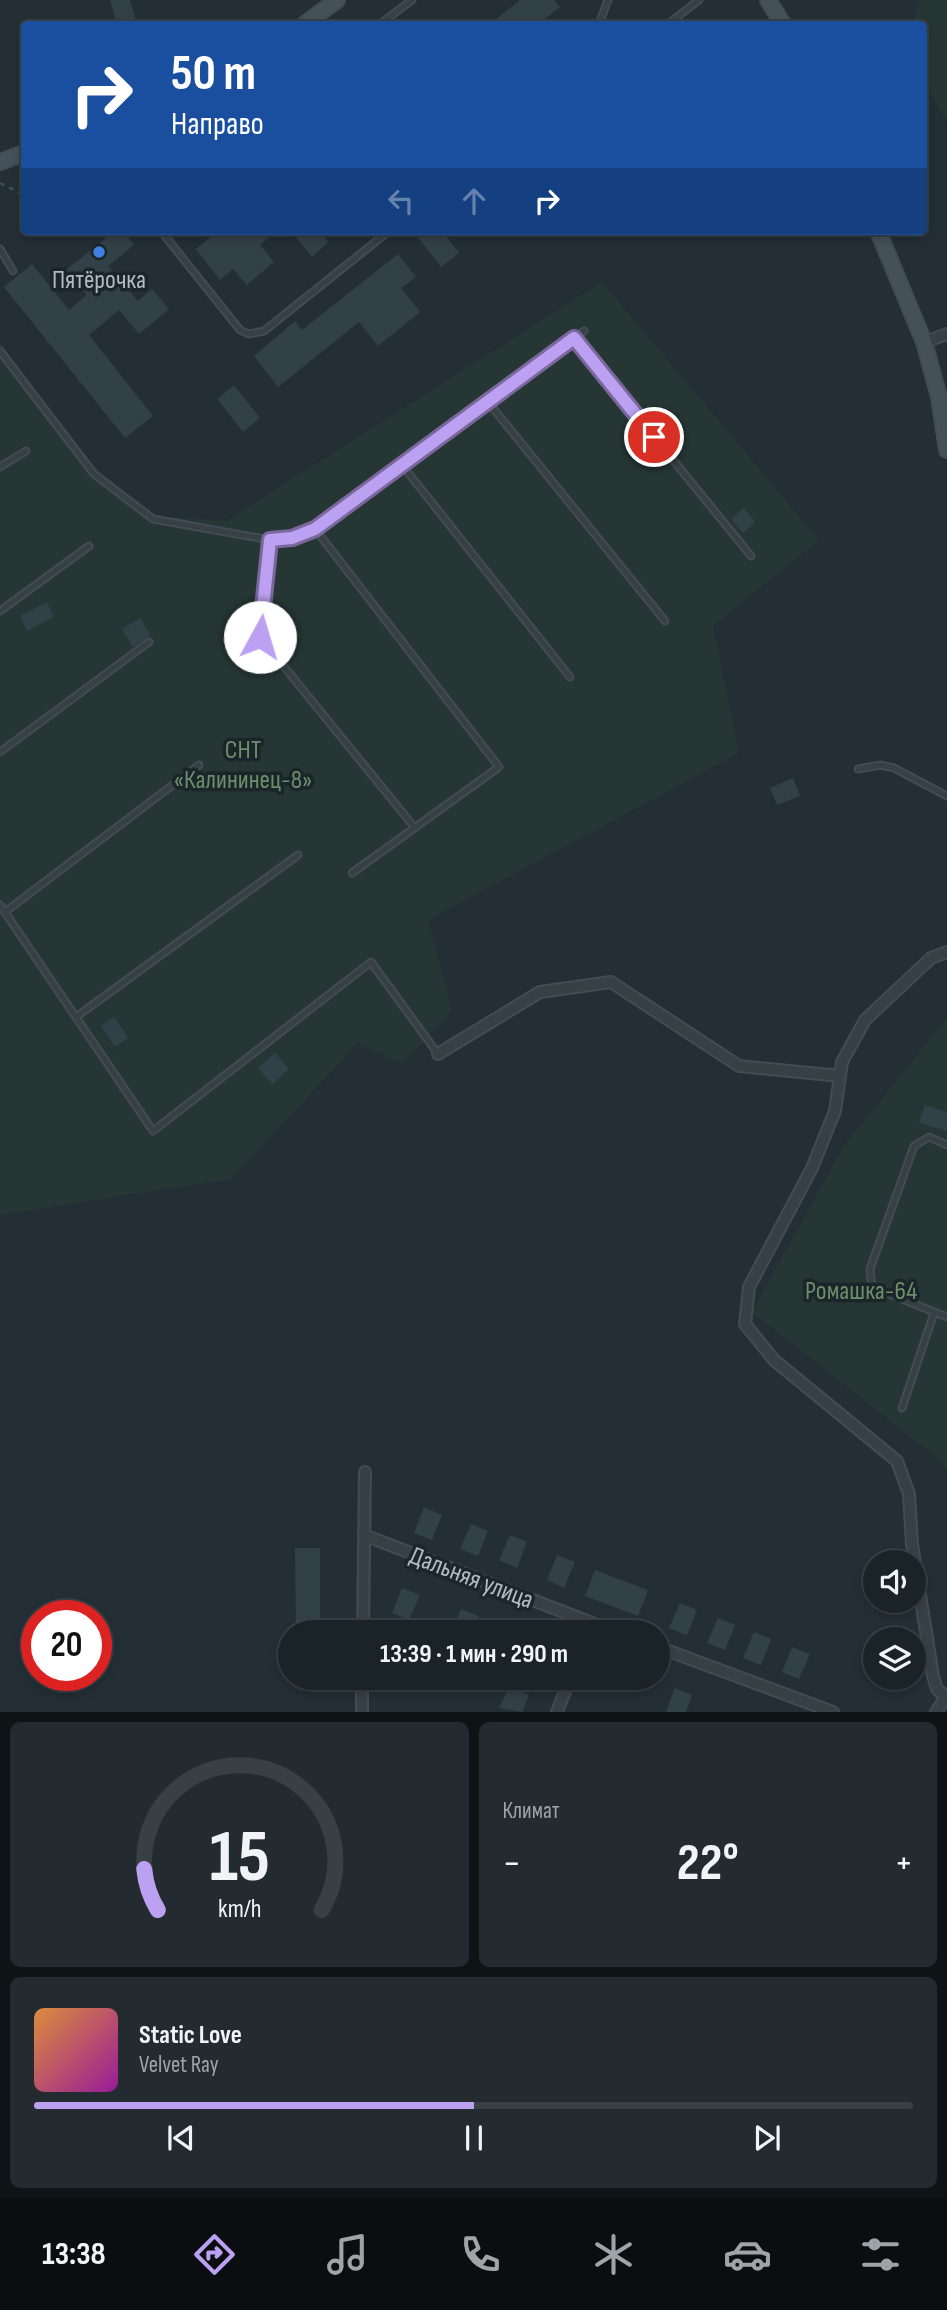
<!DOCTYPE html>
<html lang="ru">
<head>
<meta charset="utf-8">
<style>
  :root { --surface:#1a2328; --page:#232b30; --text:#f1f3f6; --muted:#9fa4a8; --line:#384045; --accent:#bca0f2 }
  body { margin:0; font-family:"Sofia Sans Condensed",sans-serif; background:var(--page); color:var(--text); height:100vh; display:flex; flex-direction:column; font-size:26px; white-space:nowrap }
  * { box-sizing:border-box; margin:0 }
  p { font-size:23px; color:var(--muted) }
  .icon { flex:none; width:38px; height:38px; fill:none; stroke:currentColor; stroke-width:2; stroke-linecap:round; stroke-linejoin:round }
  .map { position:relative; height:1712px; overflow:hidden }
  .panel { display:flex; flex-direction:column; gap:10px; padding:10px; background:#0e1316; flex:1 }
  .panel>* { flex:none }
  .guide { position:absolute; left:21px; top:21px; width:906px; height:214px; border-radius:7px; box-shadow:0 4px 10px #0003,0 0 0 2px var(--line); background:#1a4fa0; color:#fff; overflow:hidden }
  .buttons { position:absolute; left:863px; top:1550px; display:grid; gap:14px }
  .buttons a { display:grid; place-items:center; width:63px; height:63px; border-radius:50%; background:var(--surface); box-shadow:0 4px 10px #0003,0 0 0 2px var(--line); font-size:35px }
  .speed { position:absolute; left:21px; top:1600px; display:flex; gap:14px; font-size:35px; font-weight:700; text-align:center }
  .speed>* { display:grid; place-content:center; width:91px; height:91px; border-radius:50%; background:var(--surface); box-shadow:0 4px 10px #0003,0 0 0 2px var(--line); line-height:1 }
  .speed .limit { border:10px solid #d22; background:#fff; color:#111 }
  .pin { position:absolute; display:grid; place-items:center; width:60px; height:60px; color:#fff; margin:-30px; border:4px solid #fff; border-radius:50%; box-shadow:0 2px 7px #0007 }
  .me { position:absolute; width:77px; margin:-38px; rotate:6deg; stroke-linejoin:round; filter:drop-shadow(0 0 5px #0008) }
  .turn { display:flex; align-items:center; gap:24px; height:147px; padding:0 35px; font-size:32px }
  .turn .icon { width:91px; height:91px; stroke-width:2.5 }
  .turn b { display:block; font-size:49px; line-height:60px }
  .lanes { display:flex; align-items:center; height:66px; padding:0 35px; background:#0003; justify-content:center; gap:35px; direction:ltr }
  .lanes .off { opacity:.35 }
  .big { font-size:52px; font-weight:700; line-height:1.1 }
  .panel .tile { flex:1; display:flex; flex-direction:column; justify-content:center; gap:10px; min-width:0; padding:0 24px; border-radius:10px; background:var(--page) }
  .panel .dial { align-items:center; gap:0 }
  .dial svg { height:182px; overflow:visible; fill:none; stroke:var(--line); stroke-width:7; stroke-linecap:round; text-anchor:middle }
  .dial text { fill:var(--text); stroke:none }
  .song { display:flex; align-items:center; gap:21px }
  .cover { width:84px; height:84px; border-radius:10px; background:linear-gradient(135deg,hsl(30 70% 55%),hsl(300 70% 35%)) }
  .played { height:7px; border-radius:4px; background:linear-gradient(90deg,var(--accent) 50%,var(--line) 50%) }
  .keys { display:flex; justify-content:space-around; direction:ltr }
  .heat { display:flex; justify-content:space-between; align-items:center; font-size:38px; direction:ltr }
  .panel .tiles { flex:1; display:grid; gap:10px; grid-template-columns:1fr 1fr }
  .tile:last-child { grid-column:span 2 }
  .trip { position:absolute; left:278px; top:1620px; width:392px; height:70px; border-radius:35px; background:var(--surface); box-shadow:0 4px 10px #0003,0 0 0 2px var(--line); font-weight:700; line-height:70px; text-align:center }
  .tabs { display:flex; height:112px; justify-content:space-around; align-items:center; background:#0a0e10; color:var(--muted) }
  .tabs .icon { width:49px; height:49px }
  .tabs .current { color:var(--accent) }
  .tabs b { font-size:32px; color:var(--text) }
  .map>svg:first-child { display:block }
  .green { fill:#253634 }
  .building { fill:#324148 }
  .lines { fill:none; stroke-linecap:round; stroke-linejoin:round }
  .service-casing { stroke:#424c52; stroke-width:9 }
  .minor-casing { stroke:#424c52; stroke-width:14 }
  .secondary-casing { stroke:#424c52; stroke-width:18 }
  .path { stroke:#3d4e4b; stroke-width:2.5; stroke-dasharray:5 5; stroke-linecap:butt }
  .service { stroke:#364045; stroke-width:5 }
  .minor { stroke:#364045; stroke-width:10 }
  .secondary { stroke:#445158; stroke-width:14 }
  .route-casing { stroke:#7a689d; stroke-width:18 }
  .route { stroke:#bca0f2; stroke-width:12 }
  .shop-dot { fill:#3f7fe0; stroke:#1b252a; stroke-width:2.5 }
  .labels { text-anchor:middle; stroke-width:7; stroke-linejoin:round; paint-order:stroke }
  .poi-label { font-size:26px; fill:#b0bcc2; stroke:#1b252a }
  .park-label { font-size:26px; fill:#6c8f6b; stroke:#1b252a }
  .street-label { font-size:26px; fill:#b0bcc2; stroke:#1b252a }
</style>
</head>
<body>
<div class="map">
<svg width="947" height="1712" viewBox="0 0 947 1712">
  <rect width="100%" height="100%" fill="#232f35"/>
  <path class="green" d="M920,0H947V122L924,82V24H913Z
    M602,282L819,540L713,626L739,753L428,920L452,1011L402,1064L358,1043L231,1179L0,1215V342L92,465L155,516L226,521Z
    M947,1018V1470L935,1456L752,1312L843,1147Z"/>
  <path class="building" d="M110,0H130L137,24H117Z
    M520,0H554L560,7L539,24H490Z
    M115,231H124L134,245L108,266L138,301L152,289L169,309L139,334L119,310L89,335L153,416L125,438L4,287L32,264L69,310L87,295L66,270Z
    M218,231H276L260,245L274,262L247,285L233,269L220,280L196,249Z
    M291,231H320L328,242L312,257Z
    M413,231H442L459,253L441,267Z
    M398,254L416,277L401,288L420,312L378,346L359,322L278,387L254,356L295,321L302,330Z
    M234,385L260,418L243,432L217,399Z
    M744,508L755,522L743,533L731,519Z
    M47,602L54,617L27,631L20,616Z
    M140,618L151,635L133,647L122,629Z
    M793,778L800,796L777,805L770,788Z
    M114,1017L128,1038L115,1047L101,1026Z
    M275,1053L289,1069L272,1084L258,1068Z
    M925,1105L947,1112V1131L919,1123Z
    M424,1507L442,1515L432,1540L414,1533Z
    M471,1524L488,1531L478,1556L460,1549Z
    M510,1535L527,1542L517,1568L499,1560Z
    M295,1548H320V1633H296Z
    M557,1555L575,1562L564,1588L547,1580Z
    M595,1570L648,1590L638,1616L585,1596Z
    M402,1588L420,1595L409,1620L392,1613Z
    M680,1603L697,1610L687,1635L669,1628Z
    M461,1609L479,1616L472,1633H451Z
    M718,1618L735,1625L725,1650L707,1643Z
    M754,1632L771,1639L761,1665L743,1658Z
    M792,1647L810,1654L799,1679L782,1672Z
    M509,1686L529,1695L522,1712L499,1708Z
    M675,1688L692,1695L686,1712H666Z"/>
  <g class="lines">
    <g class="service-casing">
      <path id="service" d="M380,24L412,0
        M599,24L608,0
        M668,24L699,0
        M161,231L240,330L249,334L264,331L389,231
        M0,249L13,271
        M574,338L751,556
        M0,351L94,474L153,519L270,540L292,538L315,529L584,331
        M488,402L665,621
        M402,465L570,677
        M0,467L26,451
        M315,529L499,767L352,873
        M270,540L260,637L415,828
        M0,611L89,546
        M0,752L149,642
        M858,769L880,765L894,768L947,796
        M0,905L153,1131L371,962L438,1054
        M5,912L199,765
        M76,1017L298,855
        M947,1145L929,1137L914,1146L870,1269L872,1287L947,1317
        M902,1408L934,1313"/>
    </g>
    <g class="minor-casing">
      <path id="minor" d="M924,342L947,334
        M947,952L931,958L865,1020L842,1062L835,1111L812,1168L749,1287L745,1324L774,1360L897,1461L909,1494L912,1544L933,1676L937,1689L947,1698
        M438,1054L540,992L611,982L739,1066L840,1076
        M364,1535L618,1633
        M363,1633L365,1472
        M658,1647L833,1712
        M362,1712V1678
        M557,1712L570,1678
        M936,1712L946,1697"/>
    </g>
    <g class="secondary-casing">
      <path id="secondary" d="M768,0L783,24
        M305,24L337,0
        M0,162L24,153
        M878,231L924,342L939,397L947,450"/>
    </g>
    <path class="path" d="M0,183L24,195"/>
    <use href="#service" class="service"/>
    <use href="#minor" class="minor"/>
    <use href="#secondary" class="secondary"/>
  </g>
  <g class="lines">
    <g class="route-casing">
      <path id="route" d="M260,637L270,540L292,538L315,529L574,338L654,437"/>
    </g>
    <use href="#route" class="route"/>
  </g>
  <circle class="shop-dot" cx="99" cy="252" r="7"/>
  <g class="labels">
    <g class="poi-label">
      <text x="99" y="288">Пятёрочка</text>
    </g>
    <g class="park-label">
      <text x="243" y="758">СНТ<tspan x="243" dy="30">«Калининец-8»</tspan></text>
      <text x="861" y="1299">Ромашка-64</text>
    </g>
    <g class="street-label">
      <text transform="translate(472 1577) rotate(21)" y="9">Дальняя улица</text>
    </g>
  </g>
</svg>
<div class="buttons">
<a><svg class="icon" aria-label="sound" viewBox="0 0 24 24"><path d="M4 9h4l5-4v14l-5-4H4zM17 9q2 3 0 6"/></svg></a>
<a><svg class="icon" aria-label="layers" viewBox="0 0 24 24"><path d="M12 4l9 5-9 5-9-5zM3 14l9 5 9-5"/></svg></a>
</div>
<div class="speed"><div class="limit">20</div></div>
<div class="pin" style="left:654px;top:437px;background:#d93025"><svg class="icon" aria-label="arrive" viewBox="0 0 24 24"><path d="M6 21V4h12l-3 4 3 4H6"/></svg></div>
<svg class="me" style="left:260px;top:637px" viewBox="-20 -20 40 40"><circle r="19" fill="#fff"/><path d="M0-13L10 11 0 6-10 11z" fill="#bca0f2"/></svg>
<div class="trip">13:39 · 1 мин · 290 m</div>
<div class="guide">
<div class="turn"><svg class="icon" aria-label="right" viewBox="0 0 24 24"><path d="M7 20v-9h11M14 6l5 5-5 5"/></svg><div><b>50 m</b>Направо</div></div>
<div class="lanes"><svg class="icon off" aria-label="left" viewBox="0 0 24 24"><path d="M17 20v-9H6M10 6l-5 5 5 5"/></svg><svg class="icon off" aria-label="ahead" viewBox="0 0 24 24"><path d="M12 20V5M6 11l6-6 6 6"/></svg><svg class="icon" aria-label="right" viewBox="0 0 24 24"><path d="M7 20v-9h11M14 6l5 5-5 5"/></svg></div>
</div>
</div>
<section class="panel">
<div class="tiles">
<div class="tile dial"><svg viewBox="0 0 100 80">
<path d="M14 69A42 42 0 1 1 86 69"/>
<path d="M14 69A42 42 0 0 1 8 51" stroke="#bca0f2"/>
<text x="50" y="56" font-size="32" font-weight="700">15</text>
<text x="50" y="72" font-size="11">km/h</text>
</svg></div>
<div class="tile"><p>Климат</p>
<div class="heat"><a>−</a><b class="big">22°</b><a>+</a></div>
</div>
<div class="tile">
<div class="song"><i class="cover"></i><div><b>Static Love</b><p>Velvet Ray</p></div></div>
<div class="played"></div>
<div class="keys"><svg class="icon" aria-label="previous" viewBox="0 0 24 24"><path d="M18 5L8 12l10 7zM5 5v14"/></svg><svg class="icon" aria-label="pause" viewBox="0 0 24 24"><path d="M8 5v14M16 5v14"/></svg><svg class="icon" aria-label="next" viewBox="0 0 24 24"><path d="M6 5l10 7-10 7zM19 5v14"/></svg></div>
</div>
</div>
</section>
<nav class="tabs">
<b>13:38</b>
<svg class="icon current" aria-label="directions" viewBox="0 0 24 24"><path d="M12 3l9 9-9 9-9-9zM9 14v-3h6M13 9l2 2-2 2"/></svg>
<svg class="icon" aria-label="music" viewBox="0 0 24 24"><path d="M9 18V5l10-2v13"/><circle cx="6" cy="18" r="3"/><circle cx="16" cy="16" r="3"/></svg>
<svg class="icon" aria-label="phone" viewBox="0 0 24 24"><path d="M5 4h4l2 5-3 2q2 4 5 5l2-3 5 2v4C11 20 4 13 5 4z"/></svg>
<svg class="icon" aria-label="climate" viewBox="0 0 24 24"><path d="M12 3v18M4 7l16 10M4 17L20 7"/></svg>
<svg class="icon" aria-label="car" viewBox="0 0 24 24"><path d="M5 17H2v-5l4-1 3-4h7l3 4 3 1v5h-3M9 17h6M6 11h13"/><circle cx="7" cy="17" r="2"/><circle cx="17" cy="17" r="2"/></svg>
<svg class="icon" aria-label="filters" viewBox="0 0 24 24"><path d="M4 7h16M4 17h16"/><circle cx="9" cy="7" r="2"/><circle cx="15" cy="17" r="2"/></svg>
</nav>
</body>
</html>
